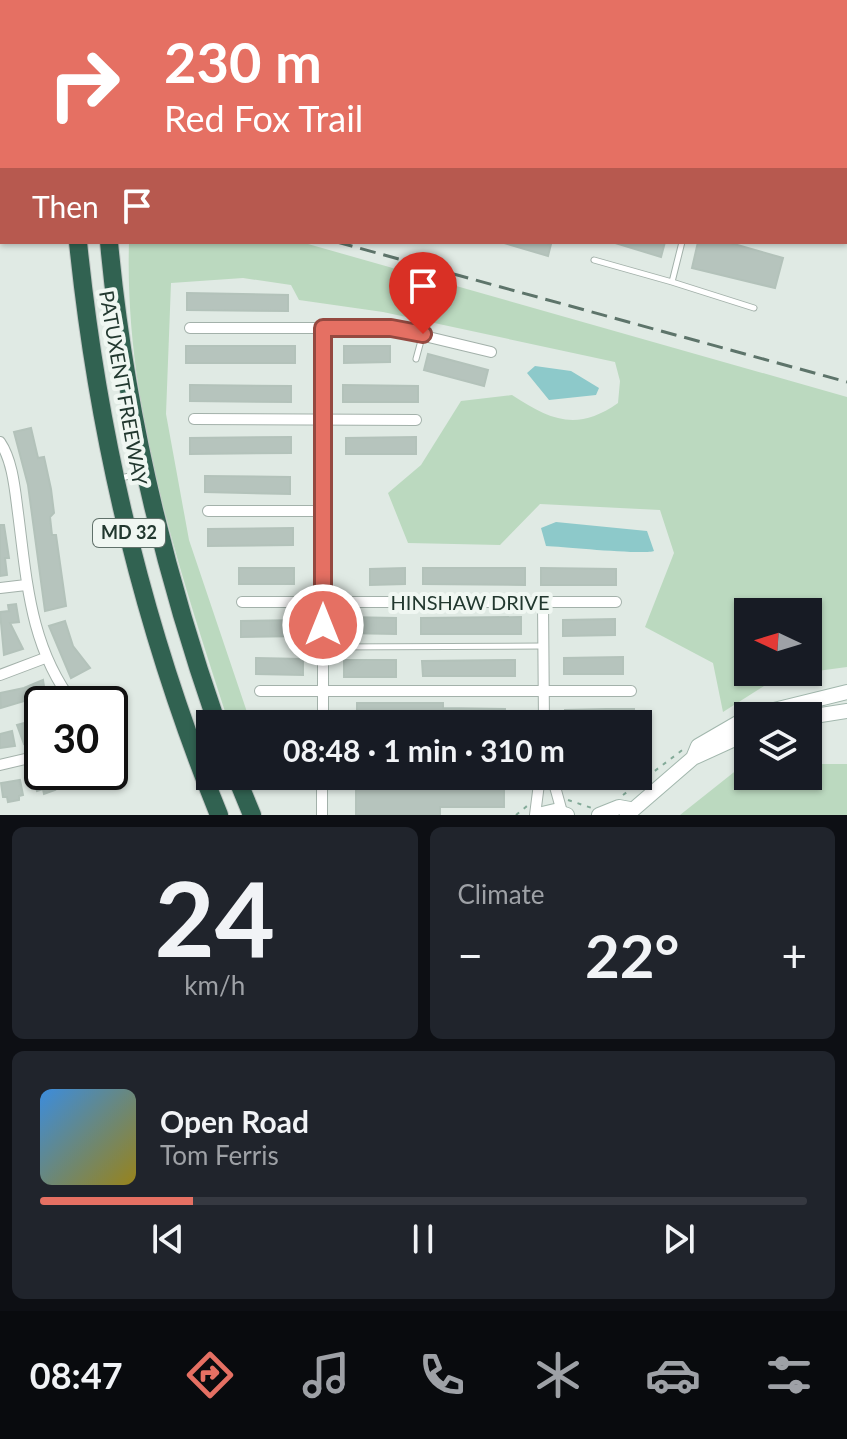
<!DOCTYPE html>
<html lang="en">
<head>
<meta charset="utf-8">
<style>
  :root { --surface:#171b24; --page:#20242c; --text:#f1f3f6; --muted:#9ea1a6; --line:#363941; --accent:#e57063 }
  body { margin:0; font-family:Lato,sans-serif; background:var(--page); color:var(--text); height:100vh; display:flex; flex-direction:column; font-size:30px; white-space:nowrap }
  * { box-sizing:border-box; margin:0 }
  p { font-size:26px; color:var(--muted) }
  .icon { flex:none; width:44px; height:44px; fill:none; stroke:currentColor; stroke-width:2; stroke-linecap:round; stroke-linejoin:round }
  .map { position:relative; height:815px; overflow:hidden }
  .sheet { display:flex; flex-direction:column; gap:12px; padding:12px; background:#0d0f14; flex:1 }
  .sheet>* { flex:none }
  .guide { position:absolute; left:0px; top:0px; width:848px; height:244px; box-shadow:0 2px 6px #0004; background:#e57063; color:#fff; overflow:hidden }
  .needle { width:52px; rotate:274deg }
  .tools { position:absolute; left:734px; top:598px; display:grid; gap:16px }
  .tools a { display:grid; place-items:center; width:88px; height:88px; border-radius:0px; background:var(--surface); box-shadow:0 2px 6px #0004; font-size:40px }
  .speed { position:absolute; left:24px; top:686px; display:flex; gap:16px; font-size:40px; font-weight:700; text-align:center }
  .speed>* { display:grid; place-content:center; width:104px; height:104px; border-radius:50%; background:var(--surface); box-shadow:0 2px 6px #0004; line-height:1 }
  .speed .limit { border:4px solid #111; border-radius:12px; background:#fff; color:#111 }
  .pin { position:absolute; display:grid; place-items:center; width:68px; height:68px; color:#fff; margin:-82px -34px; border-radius:50% 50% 50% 0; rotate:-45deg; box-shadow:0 0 8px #0007 }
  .pin .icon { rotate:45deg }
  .me { position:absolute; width:88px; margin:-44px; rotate:0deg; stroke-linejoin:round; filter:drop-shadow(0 0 6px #0008) }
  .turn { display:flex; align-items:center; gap:28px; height:168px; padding:0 32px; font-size:36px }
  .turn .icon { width:104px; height:104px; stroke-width:2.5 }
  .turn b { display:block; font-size:56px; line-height:68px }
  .then { display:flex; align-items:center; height:76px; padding:0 32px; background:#0003; gap:16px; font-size:30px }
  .big { font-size:60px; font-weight:700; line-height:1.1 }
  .sheet .card { flex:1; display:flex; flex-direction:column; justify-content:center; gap:12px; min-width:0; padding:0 28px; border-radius:12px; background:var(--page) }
  .sheet .dial { align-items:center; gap:0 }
  .dial b { font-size:104px; line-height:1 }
  .song { display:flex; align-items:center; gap:24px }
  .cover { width:96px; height:96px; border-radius:12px; background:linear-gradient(135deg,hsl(210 70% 55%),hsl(50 70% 35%)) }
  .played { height:8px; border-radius:4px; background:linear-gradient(90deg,var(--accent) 20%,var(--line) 20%) }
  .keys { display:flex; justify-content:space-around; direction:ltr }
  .heat { display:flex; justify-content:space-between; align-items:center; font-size:44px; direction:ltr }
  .sheet .tiles { flex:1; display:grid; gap:12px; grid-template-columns:1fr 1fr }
  .card:last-child { grid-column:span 2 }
  .trip { position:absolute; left:196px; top:710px; width:456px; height:80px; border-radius:0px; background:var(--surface); box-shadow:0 2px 6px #0004; font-weight:700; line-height:80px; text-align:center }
  .tabs { display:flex; height:128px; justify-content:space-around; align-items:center; background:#090b0e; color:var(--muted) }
  .tabs .icon { width:56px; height:56px }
  .tabs .selected { color:var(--accent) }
  .tabs b { font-size:36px; color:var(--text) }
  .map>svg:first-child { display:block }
  .green { fill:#bbd9bf; fill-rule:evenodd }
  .water { fill:#8dc9ca }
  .building { fill:#b6c4bd; stroke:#b3c2ba; stroke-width:2 }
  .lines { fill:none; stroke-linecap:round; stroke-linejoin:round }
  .lane-casing { stroke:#a3b1aa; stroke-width:7 }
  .street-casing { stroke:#a3b1aa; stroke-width:12 }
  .secondary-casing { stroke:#a2b7ad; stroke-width:16 }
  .highway-casing { stroke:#c1c7c5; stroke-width:20 }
  .path { stroke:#83aa98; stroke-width:2; stroke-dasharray:4 6; stroke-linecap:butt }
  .lane { stroke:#fff; stroke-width:5 }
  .street { stroke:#fff; stroke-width:10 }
  .secondary { stroke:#fff; stroke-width:14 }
  .highway { stroke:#316251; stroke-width:18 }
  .rail { stroke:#5d746a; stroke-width:3; stroke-dasharray:16 8; stroke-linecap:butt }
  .route-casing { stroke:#954940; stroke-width:20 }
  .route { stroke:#e57063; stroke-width:14 }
  .labels { text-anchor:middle; stroke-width:8; stroke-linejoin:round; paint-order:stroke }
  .shield { fill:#f0f7f2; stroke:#60716a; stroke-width:2 }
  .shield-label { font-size:18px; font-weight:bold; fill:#22382f }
  .street-label { font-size:20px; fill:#22382f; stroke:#f0f7f2 }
</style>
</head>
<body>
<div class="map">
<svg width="847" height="815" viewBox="0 0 847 815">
  <rect width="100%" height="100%" fill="#e0eae4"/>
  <path class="green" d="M129,242H301L847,397V667L780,676L723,712L713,663L645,627L674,553L660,510L540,504L500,545L408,543L388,493L421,465L461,401L512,395C550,420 577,432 618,403L620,381L615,362L383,312L299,300L291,285L243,278L171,283L166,414L189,540L249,718L229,724C179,568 124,408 129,242ZM748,612H808V672H748Z
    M808,764H847V815H680L743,765H748V776H808Z"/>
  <path class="water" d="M535,366L571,371L599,388L596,395L549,400L527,373Z
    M556,522L647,531L654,551C645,555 565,547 546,546L541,528Z"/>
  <path class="building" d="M501,242H541L551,244L548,256Z
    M612,242H665L661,257Z
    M698,242H727L783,258L775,288L692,268Z
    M187,293L288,295V311L187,310Z
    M186,346H295V363H186Z
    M344,346H390V362L344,363Z
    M428,354L488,370L484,386L424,370Z
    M190,385L291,386V402L190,401Z
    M343,385L418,386V402H343Z
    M31,428L38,458L44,457L51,489L54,513L50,517L52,535H56L66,606L45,611L28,485L14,432Z
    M291,437V453L190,454V438Z
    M416,437V454H346V438Z
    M205,476L290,477V494L205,492Z
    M0,525H4L9,558H5L7,575L0,576Z
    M293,528V545L208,546V529Z
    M239,568H294V584H239Z
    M405,568V584L370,585V569Z
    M423,568H525V585L423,584Z
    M541,568L616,569V585H541Z
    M16,604L19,622L10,623L23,649L4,655L0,612L9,611L8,605Z
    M344,617L396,618V634L344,633Z
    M521,617V634H421V618Z
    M615,619V635L563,636V620Z
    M303,620V636L241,637V621Z
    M65,621L73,646L90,668L71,678L49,626Z
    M623,657V674H564V658Z
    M256,658L303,659V675L256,674Z
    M344,660H396V677H344Z
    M515,660V676H423L422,661Z
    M43,680L46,699L35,702L34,698L1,708L0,693L24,688Z
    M357,703H443V708L505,709V724H357Z
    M606,709H634V724H565V710Z
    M42,719V738L24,744L17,725L28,722L29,727Z
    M12,731L15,746L0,748V734Z
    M49,772H94L72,781L71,778L53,786L55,790L44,794L43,789L37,791L33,777Z
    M356,776L479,780V776H504V807H440V815H356Z
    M20,780L23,795L19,796V800L8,802L7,797H3L1,783Z"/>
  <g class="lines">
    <g class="lane-casing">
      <path id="lane" d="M715,0L722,2
        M200,2V0
        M572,2L574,0
        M594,260L672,282L682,242
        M672,282L754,308
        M416,359L422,337
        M121,478L142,473
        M324,647L542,646"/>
    </g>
    <g class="street-casing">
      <path id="street" d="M732,2V0
        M190,328H391L491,352
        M194,419L416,420
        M0,442C13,461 15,491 18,513C27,582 30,647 74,704
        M208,511H324
        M0,588L26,585
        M242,602H616
        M543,603L544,724
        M0,675L45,658
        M260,691H631
        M323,724V328
        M0,765L42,755
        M552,776L562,812
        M322,815V776
        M535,815L540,776"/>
    </g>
    <g class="secondary-casing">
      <path id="secondary" d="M750,716L847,692
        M808,717L847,711
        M693,758L698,746L748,717
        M538,815L555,811L567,815
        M599,815L619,807L630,809
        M627,815L693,758L748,733"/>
    </g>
    <g class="highway-casing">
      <path id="highway" d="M76,2V0
        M118,2L119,0
        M78,242C98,438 145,633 219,815
        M109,242C124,406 163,568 217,724
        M236,776L252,815"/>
    </g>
    <path class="path" d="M623,795L685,748
      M568,800L592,808
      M516,815L527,806"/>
    <use href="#lane" class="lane"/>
    <use href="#street" class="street"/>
    <use href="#secondary" class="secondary"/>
    <use href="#highway" class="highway"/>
    <path class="rail" d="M0,144L2,145
      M337,242L847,382"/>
  </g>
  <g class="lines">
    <g class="route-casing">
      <path id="route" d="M323,625V328H391L423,334"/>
    </g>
    <use href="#route" class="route"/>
  </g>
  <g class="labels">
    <rect class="shield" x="93" y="519" width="72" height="28" rx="6"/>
    <g class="shield-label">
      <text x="129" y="539">MD 32</text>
    </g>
    <g class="street-label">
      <text transform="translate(123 388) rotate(80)" y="7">PATUXENT FREEWAY</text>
      <text x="470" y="610">HINSHAW DRIVE</text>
    </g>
  </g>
</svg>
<div class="tools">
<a><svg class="needle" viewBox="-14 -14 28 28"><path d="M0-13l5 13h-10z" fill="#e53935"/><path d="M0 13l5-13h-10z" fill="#9ea1a6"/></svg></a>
<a><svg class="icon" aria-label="layers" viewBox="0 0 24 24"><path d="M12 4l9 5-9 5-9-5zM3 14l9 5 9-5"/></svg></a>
</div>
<div class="speed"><div class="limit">30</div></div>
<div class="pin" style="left:423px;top:334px;background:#d93025"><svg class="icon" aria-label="arrive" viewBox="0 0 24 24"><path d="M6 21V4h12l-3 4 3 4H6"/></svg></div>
<svg class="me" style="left:323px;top:625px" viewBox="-20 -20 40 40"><circle r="17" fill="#e57063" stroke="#fff" stroke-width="3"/><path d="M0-11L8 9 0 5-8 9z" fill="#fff"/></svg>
<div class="trip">08:48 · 1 min · 310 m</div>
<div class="guide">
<div class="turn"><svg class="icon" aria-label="right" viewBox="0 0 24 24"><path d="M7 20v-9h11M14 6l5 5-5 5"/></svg><div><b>230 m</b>Red Fox Trail</div></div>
<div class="then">Then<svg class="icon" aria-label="arrive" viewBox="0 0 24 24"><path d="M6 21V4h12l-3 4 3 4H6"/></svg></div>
</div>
</div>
<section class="sheet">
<div class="tiles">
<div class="card dial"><b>24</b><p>km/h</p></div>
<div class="card"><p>Climate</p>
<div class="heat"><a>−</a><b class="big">22°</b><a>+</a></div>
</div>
<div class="card">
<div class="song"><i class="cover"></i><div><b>Open Road</b><p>Tom Ferris</p></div></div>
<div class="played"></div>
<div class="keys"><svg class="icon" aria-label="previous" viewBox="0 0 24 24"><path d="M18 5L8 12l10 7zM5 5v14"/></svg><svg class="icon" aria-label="pause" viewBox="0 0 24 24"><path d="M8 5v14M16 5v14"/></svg><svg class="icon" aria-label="next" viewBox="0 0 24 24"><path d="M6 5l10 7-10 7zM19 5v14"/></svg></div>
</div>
</div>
</section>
<nav class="tabs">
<b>08:47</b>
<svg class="icon selected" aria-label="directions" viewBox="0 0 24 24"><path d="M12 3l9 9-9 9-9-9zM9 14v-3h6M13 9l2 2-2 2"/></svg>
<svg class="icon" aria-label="music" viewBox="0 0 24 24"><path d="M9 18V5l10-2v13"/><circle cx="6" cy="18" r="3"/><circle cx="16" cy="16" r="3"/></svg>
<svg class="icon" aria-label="phone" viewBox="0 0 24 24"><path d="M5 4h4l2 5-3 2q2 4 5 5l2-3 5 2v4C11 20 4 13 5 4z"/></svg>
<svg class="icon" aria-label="climate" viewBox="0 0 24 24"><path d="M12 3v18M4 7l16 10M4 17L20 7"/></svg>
<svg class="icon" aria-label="car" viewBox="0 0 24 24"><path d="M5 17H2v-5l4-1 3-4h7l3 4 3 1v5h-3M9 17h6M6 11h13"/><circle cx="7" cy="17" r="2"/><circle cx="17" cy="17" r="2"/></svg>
<svg class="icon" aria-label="filters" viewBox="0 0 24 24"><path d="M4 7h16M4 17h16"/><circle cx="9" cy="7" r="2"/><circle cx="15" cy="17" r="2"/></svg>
</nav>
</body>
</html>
